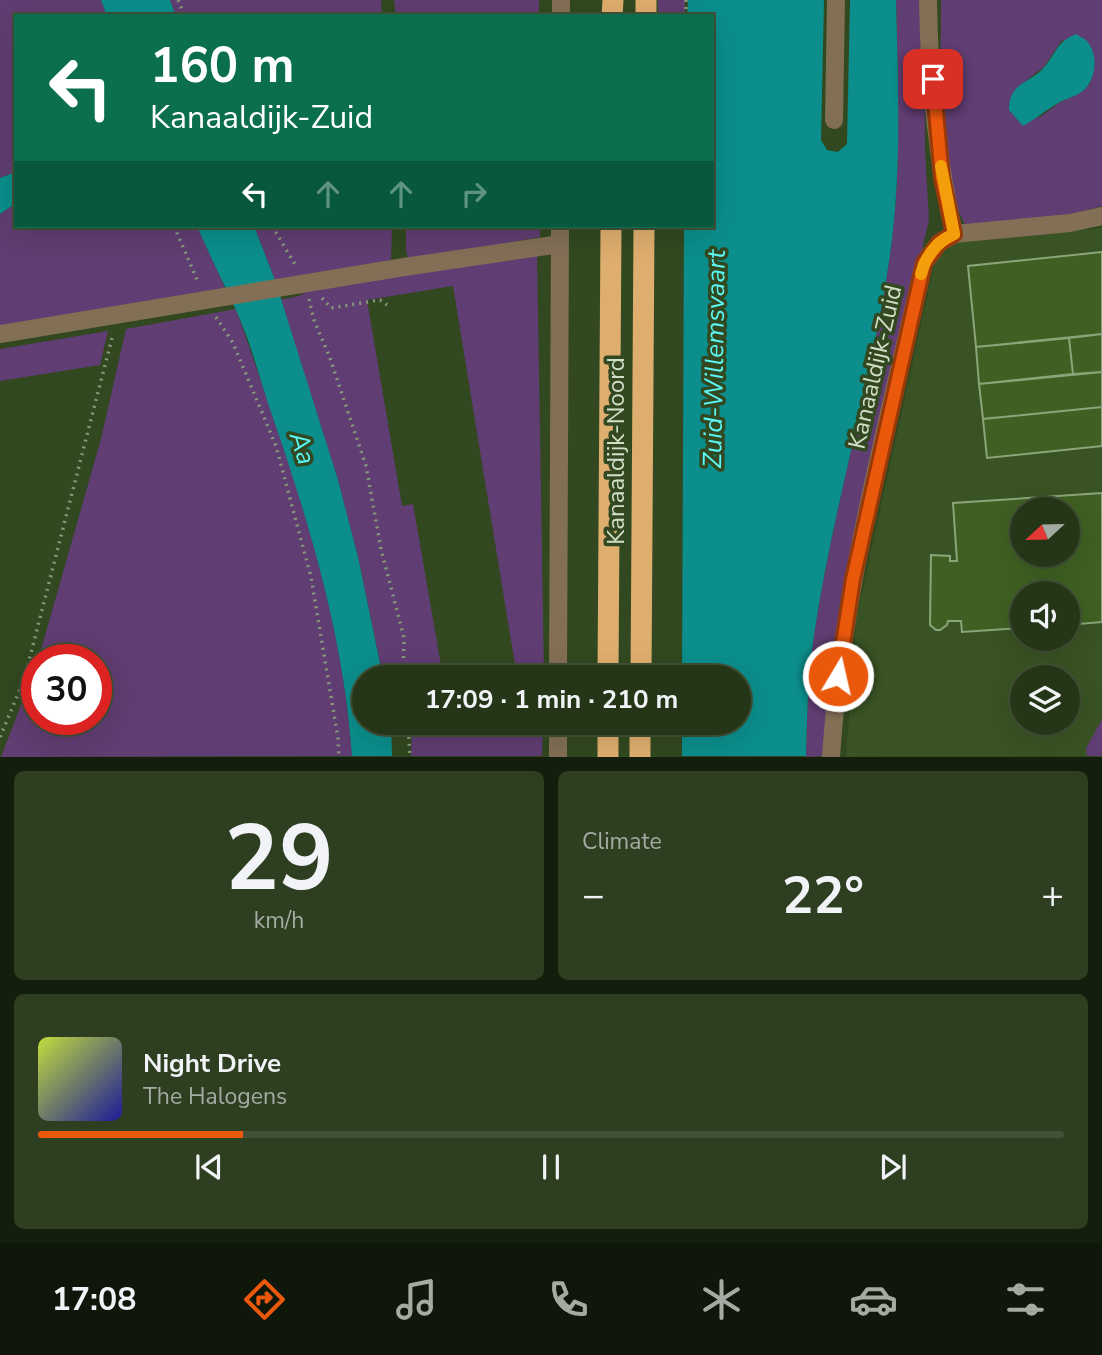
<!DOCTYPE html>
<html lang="en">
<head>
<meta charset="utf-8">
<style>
  :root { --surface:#253618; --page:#2d3e21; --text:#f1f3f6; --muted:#a3aba2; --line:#425037; --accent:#ea580c }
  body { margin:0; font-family:"Nunito Sans",sans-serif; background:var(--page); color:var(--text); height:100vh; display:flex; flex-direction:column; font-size:26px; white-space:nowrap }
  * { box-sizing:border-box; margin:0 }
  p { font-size:23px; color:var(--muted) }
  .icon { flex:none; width:38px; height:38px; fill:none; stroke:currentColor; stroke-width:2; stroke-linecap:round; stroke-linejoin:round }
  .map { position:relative; height:757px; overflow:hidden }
  .sheet { display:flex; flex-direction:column; gap:14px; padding:14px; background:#141e0d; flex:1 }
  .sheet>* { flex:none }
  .top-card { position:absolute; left:14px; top:14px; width:700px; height:214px; border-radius:0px; box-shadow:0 7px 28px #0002,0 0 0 2px var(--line); background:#0b6e4f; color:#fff; overflow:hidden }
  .needle { width:46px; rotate:248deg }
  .tools { position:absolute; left:1010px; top:497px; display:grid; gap:14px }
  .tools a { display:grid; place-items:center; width:70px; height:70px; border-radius:50%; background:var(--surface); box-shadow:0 7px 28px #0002,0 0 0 2px var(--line); font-size:35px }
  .speed { position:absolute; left:21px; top:644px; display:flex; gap:14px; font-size:35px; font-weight:700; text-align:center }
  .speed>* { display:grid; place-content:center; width:91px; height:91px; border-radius:50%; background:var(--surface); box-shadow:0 7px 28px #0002,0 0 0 2px var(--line); line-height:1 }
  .speed .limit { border:10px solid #d22; background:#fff; color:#111 }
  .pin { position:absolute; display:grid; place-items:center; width:60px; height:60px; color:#fff; margin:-30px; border-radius:14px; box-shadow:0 4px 10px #0006 }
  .me { position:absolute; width:77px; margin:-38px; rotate:9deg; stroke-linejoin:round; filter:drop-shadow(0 0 5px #0008) }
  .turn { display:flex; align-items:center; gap:24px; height:147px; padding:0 21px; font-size:32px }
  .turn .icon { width:91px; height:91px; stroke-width:2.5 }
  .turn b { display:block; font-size:49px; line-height:60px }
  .lanes { display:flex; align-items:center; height:66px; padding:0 21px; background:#0003; justify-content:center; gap:35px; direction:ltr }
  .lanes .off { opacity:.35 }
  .big { font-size:52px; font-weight:700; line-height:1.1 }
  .sheet .tile { flex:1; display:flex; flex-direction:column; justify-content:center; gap:10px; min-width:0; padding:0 24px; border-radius:10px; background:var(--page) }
  .sheet .dial { align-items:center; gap:0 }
  .dial b { font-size:91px; line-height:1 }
  .song { display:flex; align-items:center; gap:21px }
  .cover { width:84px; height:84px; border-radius:10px; background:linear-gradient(135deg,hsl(70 70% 55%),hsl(240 70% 35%)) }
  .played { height:7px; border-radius:4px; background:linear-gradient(90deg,var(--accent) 20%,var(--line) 20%) }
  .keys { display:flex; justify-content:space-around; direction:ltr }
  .heat { display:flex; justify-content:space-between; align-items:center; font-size:38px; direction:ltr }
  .sheet .tiles { flex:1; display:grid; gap:14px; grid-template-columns:1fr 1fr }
  .tile:last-child { grid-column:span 2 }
  .trip { position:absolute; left:352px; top:665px; width:399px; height:70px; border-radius:35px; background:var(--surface); box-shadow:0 7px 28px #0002,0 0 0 2px var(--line); font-weight:700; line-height:70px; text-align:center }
  .menu { display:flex; height:112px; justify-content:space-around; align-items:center; background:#0f160a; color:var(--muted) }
  .menu .icon { width:49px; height:49px }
  .menu .selected { color:var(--accent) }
  .menu b { font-size:32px; color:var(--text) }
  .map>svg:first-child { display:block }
  .built { fill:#395324; fill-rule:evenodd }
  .green { fill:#603d72; fill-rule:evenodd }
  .water { fill:#0b8e8c }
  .building { fill:#3f6022; stroke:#8aa579; stroke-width:2; fill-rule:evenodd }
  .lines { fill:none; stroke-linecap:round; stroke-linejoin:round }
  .path { stroke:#859879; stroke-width:3.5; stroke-dasharray:2 5; stroke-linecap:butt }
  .minor { stroke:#836f56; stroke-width:18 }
  .highway { stroke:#deae6e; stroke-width:21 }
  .route-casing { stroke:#983908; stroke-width:18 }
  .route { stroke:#ea580c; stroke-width:12 }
  .slow { stroke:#f59e0b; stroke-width:12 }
  .labels { text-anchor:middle; stroke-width:7; stroke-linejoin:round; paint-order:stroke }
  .street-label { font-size:24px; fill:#d0dec7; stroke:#314820 }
  .water-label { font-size:26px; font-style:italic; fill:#5bf6f3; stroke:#314820 }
</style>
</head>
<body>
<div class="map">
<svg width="1102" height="757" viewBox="0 0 1102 757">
  <rect width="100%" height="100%" fill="#314820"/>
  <path class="built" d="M1102,228V756L846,757L856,620L935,261L955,243ZM1022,509H1068V555H1022ZM1022,593H1068V639H1022ZM1022,677H1068V723H1022Z"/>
  <path class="green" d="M0,0H101L107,16H16V172L0,178Z
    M170,0H381L382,16H176Z
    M394,0H539V16H396Z
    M658,0H685V16H658Z
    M896,0H924L925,149L929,220L847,566L822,756L806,757C807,716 808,675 814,635C833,507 872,383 890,255C902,170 898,85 896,0Z
    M941,0H1102V206L1076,213L985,227H972L964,223C960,214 955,204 952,193C938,136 941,59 941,0ZM1062,40L1095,63L1090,83L1083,91L1059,103L1040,117L1020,122L1023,83L1044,67Z
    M16,203V226H197L226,290L0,327V214Z
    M254,226H392L391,264L276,283Z
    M406,226H540V237L409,261L406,251Z
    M537,252L544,675L539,677H517L453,286L367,300L402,506L413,504L443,677H383L358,557L338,480L280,300L299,296L314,287Z
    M236,309C286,454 342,602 352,756L1,757L37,663V719H96V660H38L101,439L126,329Z
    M108,331L100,365L0,381V349Z
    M1102,719V756H1087L1086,748Z
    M412,723H543L542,756H411Z"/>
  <path class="water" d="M101,0H170L176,16H107Z
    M688,0H824L821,140L827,150L838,152L847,144L850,0H896C898,85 902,170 890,255C872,383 833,507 814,635C808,675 807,716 806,756H682V723H738V677H682L684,226H712V16H687Z
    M1076,34C1080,37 1087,39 1089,44C1098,56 1096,79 1084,90C1077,96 1068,98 1060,102C1047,109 1036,119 1023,126L1009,110C1009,80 1032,84 1046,65C1058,50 1056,43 1076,34Z
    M16,172V203L0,214V178Z
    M197,226H254L276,283L338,480L358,557L382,673L383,677H364V723H391L392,756H352C344,637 309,522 270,409C259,376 250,340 235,308C222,280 209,254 197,226Z"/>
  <path class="building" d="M1102,252V334L976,347L968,266Z
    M1102,334V372L1073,374L1069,338Z
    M1069,338L1073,374L979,384L976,347Z
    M1102,372V407L983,419L979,384Z
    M1102,407V446L987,458L983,419Z
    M1102,493V622L1068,625V593H1022V628L962,632L961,621H948L947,625L940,630H936L930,625L931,555L950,556V561H957L953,503ZM1022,509H1068V555H1022Z"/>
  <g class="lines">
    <path class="path" d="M178,0L185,16
      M686,16V0
      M174,226L198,282
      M272,226L296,266
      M322,298L331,308L380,300L387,305
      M309,299L314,320L330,358L366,466L381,549L404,638L403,677
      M216,317L233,343L276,446L311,577L338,738L339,757
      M408,723L410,757
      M0,737L24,680L113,334"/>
    <path class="minor" d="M928,0C929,78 937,158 954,234
      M561,16V0
      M834,120L836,0
      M0,334L404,267L560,244
      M558,677L560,226
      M558,757V723
      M831,757C842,589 887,426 924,263L939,243L954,234L1070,223L1102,216"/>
    <path class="highway" d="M612,16L613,0
      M646,16V0
      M608,677L611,226
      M641,677L644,226
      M608,757V723
      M640,757V723"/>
  </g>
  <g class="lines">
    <g class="route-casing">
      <path id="route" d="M838,676L853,579L924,263L939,243L954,234L942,178L933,79"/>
    </g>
    <use href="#route" class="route"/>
    <path class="slow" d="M921,274C926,255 936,242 954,234L941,166"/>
  </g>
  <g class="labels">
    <g class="street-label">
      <text transform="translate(875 367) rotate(-77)" y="8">Kanaaldijk-Zuid</text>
      <text transform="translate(616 451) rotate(-90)" y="8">Kanaaldijk-Noord</text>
    </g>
    <g class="water-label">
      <text transform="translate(714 359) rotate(-89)" y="9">Zuid-Willemsvaart</text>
      <text transform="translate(303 448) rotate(73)" y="9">Aa</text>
    </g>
  </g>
</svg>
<div class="tools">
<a><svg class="needle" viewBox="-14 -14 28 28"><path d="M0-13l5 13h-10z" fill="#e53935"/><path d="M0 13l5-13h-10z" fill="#a3aba2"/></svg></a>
<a><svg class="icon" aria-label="sound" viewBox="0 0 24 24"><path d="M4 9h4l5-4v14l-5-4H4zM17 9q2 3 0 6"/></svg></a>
<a><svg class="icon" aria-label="layers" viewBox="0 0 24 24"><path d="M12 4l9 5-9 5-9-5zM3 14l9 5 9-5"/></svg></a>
</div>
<div class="speed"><div class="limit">30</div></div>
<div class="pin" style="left:933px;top:79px;background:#d93025"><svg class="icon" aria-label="arrive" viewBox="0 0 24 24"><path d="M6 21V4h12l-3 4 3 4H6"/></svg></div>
<svg class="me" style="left:838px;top:676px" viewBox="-20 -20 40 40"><circle r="17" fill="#ea580c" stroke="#fff" stroke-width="3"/><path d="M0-11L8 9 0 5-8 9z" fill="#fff"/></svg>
<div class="trip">17:09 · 1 min · 210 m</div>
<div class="top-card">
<div class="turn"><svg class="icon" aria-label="left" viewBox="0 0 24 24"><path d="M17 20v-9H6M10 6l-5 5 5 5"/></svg><div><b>160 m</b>Kanaaldijk-Zuid</div></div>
<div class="lanes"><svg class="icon" aria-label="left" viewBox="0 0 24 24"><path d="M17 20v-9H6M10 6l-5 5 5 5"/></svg><svg class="icon off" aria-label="ahead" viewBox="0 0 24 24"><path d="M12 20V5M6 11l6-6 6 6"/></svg><svg class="icon off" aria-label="ahead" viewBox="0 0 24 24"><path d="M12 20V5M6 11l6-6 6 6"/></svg><svg class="icon off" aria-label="right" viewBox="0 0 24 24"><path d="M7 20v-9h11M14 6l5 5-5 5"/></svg></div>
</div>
</div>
<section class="sheet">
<div class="tiles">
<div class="tile dial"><b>29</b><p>km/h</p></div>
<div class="tile"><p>Climate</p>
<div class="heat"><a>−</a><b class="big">22°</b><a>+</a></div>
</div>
<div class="tile">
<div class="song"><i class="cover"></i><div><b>Night Drive</b><p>The Halogens</p></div></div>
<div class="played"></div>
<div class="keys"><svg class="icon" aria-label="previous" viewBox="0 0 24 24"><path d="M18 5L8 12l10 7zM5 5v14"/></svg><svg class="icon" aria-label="pause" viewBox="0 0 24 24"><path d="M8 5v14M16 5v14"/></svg><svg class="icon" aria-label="next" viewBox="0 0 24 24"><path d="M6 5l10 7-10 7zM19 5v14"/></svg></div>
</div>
</div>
</section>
<nav class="menu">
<b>17:08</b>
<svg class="icon selected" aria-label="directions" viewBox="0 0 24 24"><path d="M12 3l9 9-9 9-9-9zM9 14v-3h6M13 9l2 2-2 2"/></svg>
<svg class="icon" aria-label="music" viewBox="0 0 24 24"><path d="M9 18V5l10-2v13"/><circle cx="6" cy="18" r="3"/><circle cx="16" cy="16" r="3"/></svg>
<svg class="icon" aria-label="phone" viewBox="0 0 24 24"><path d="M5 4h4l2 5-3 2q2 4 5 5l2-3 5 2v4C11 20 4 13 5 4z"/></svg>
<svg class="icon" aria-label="climate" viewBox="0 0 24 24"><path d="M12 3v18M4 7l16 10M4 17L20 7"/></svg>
<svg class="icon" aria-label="car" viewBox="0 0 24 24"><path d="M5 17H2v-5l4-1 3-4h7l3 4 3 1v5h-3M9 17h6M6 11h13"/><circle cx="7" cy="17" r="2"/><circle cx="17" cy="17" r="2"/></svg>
<svg class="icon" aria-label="filters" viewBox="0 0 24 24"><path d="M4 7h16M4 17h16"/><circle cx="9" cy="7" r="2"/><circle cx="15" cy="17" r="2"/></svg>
</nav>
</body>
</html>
